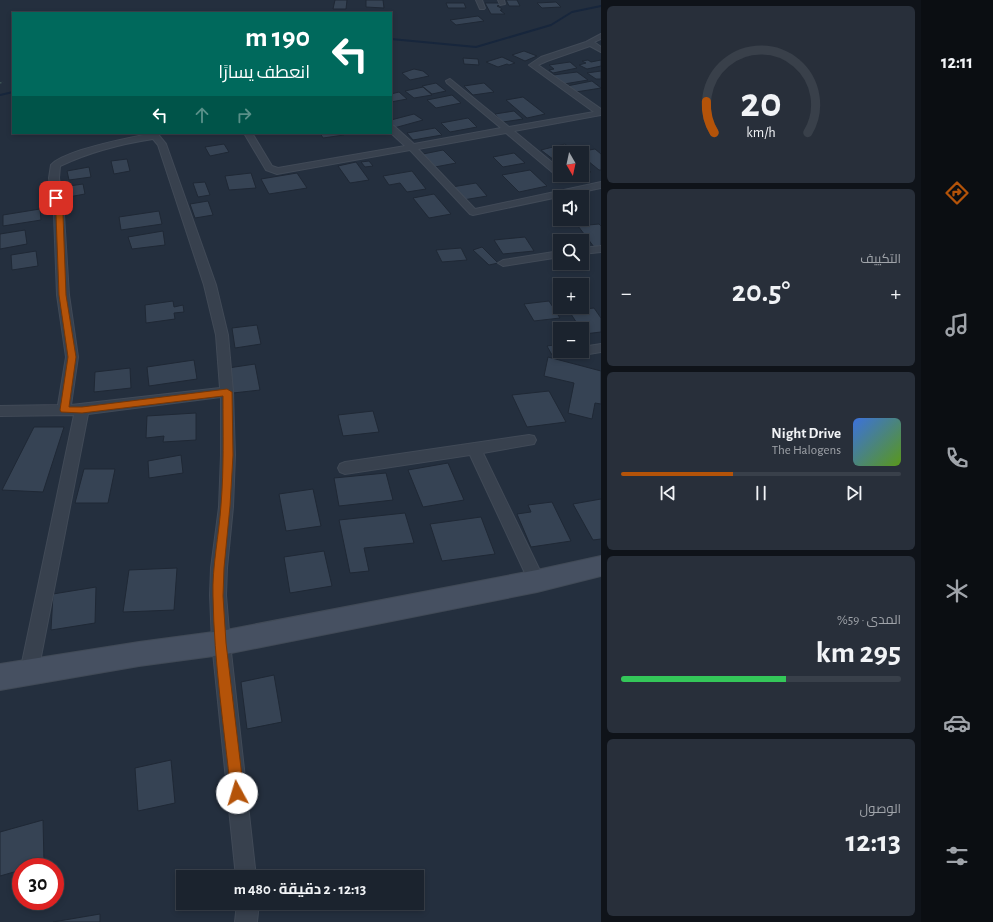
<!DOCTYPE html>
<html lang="ar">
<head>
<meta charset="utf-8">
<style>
  :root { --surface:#1b232e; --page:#282f3a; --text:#f1f3f6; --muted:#a0a4aa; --line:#39404a; --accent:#b45309 }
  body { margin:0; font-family:"Alegreya Sans",Cairo,sans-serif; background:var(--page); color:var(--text); direction:rtl; height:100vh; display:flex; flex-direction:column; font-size:15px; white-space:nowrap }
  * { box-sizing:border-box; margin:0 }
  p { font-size:13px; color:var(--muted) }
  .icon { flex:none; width:22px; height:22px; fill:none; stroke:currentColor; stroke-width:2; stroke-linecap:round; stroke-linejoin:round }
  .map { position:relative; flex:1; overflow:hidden; direction:ltr }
  .sheet { display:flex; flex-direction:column; gap:6px; padding:6px; background:#0f1319; width:320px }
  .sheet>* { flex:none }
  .hud { position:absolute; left:12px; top:12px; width:380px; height:122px; border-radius:0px; box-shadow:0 2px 6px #0003,0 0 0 1px var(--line); direction:rtl; background:#00695c; color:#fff; overflow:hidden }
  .needle { width:26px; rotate:171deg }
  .buttons { position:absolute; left:553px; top:146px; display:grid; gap:8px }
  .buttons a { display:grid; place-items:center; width:36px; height:36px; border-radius:0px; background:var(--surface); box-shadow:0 2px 6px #0003,0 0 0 1px var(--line); font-size:20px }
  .speed { position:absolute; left:12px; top:858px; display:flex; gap:8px; font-size:20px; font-weight:700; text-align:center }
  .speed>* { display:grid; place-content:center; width:52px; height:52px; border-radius:50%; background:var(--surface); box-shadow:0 2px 6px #0003,0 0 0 1px var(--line); line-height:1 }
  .speed .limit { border:6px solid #d22; background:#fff; color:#111 }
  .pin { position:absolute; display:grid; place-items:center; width:34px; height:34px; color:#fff; margin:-17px; border-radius:8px; box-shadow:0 2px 6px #0006 }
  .me { position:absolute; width:44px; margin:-22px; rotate:354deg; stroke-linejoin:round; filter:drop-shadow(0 0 3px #0008) }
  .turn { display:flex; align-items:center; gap:14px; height:84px; padding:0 16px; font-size:18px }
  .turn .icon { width:52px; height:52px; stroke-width:2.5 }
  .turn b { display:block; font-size:28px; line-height:34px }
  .lanes { display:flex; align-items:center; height:38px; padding:0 16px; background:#0003; justify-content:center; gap:20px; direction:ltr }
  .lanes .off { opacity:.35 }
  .big { font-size:30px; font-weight:700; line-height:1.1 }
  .sheet .widget { flex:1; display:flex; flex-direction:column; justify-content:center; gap:6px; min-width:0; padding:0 14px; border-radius:6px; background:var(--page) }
  .sheet .dial { align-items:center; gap:0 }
  .dial svg { height:104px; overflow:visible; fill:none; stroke:var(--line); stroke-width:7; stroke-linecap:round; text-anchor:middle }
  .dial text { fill:var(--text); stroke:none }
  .song { display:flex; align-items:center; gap:12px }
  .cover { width:48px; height:48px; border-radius:6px; background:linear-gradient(135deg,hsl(220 70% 55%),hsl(90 70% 35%)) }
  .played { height:4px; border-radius:2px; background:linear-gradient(90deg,var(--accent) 40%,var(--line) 40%) }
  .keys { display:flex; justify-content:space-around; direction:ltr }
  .heat { display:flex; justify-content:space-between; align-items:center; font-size:22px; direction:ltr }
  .charge { height:6px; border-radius:3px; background:linear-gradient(90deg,#34c759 59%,var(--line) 0) }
  .trip { position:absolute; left:176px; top:870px; width:248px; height:40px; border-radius:0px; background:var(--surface); box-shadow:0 2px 6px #0003,0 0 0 1px var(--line); font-weight:700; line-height:40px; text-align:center; direction:rtl }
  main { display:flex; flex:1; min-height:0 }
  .menu { display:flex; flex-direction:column; width:72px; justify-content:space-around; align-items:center; background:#0b0e12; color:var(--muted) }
  .menu .icon { width:28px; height:28px }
  .menu .active { color:var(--accent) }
  .menu b { font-size:18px; color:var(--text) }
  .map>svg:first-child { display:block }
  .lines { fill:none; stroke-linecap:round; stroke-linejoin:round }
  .stream { stroke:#17263c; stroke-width:2 }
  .building { fill:#364354; stroke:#1f2835 }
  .street-casing { stroke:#414a57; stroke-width:2 }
  .secondary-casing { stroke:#414a57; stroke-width:2 }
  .path { stroke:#3f5557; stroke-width:1.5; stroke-dasharray:1.5 1.5; stroke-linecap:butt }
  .street { fill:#38414e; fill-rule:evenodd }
  .secondary { fill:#465061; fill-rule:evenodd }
  .route { fill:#b45309; stroke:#753606 }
</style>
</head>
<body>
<main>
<nav class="menu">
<b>12:11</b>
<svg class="icon active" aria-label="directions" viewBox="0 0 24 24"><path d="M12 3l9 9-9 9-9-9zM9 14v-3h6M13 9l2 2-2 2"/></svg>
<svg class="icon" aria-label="music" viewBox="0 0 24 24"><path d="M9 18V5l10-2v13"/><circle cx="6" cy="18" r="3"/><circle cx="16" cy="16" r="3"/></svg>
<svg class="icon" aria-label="phone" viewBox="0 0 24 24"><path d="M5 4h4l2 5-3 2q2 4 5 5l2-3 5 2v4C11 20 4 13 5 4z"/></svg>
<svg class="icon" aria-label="climate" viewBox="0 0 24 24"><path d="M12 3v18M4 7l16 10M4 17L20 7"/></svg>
<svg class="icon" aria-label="car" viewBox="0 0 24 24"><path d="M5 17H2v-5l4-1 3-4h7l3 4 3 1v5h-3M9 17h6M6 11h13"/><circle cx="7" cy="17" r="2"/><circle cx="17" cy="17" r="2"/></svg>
<svg class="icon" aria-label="filters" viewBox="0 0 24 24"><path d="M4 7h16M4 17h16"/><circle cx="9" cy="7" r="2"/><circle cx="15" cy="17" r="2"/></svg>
</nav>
<section class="sheet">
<div class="widget dial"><svg viewBox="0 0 100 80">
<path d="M14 69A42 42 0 1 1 86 69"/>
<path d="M14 69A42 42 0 0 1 8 45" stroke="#b45309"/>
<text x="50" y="56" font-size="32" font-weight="700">20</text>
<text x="50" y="72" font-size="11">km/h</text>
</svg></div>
<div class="widget"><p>التكييف</p>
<div class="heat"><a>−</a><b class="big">20.5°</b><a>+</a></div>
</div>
<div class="widget">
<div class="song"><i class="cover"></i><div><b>Night Drive</b><p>The Halogens</p></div></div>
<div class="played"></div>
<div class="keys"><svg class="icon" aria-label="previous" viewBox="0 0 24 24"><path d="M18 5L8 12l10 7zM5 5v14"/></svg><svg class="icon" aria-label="pause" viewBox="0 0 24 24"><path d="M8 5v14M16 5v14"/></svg><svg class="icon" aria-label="next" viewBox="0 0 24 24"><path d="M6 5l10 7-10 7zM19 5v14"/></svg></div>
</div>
<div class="widget"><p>المدى · 59%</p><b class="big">295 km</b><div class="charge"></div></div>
<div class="widget"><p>الوصول</p><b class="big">12:13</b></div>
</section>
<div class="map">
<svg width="601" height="922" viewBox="0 0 601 922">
  <rect width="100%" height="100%" fill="#242f3e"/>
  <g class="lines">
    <path class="stream" d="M391,39L476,47L551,25L572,12L601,6
      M0,95L13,92"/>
  </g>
  <path class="building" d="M335,0H347L346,9H333Z
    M366,0H383L384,8L366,7Z
    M506,0H517L520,6H509Z
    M556,2L561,7L542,8L537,3Z
    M446,3H464L466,8H448Z
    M485,3H498L500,5L497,6L501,8L502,10H500L501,11L505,14H491Z
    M478,16L484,21L456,25L450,20Z
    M524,51L537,56L525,61L512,55Z
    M502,57L515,63L509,65L507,64L498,67L486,62Z
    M463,58L478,59L479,65L464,64Z
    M588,60L591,62L601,60V66L587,69L579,65L586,63L582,61Z
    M570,62L577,68L553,73L549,70L554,69L549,65Z
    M414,69L423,71L429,76L410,80L402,73Z
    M601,71V79H596L587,73Z
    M577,72L588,80L564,84L553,75Z
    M592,81L601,88L576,92L567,86Z
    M436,83L446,91L432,94L422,86Z
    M484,83L494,92L473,95L464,86Z
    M423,87L432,95L414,98L405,91Z
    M399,92L407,99L391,102V94Z
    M452,95L461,103L436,108L427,100Z
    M523,97L545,114L527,118L506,100Z
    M514,111L523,119L503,122L495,114Z
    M414,114L423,120L394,128L391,126V120Z
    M468,118L477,127L450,132L441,123Z
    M435,128L442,135L413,140L407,133Z
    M320,133H342L344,135L323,138Z
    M224,144L229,152L210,156L205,147Z
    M565,144L576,153H560V159L554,160L541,150Z
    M595,149L601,154V170H599L582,156V153L578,152Z
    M443,150L456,163L435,167L423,154Z
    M514,153L525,163L503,167L493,157Z
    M127,159L130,171L114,174L111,161Z
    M369,161L373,166L365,167L361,162Z
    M356,162L369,180L350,183L338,166Z
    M582,165L591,172L582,174Z
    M89,167L91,177L69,180L67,171Z
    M530,170L547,186L519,192L502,175Z
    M412,171L426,189L407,192L400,183L389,185L383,176Z
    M251,173L256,188L229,190L225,176Z
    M297,173L307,188L269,194L261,179Z
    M205,182L210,195L198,197L193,183Z
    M476,183L487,196L463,200L452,187Z
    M83,184L85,194L63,198L62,187Z
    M434,194L451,214L429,218L413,198Z
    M208,201L213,215L195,218L190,204Z
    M40,209L41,220L3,226V215Z
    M159,211L162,224L121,230L119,217Z
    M599,224L601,226V246L594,247L578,226Z
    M25,230L27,244L0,249V234Z
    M163,231L165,245L132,249L128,237Z
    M525,237L534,251L503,254L494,240Z
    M482,247L498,263L489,265L473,250Z
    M461,248L467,260L442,262L436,250Z
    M36,251L38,266L12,270L11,255Z
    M173,301L174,307L183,305L184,312L174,313L175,319L146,323L145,305Z
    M549,301L560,318L534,321L524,304Z
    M594,308L601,318V332L584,334L569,311Z
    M257,325L261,344L235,348L232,328Z
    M554,345L559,355H552L547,346Z
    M548,357L601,371V404L595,403L592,419L568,413L574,383L544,376Z
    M194,360L197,379L149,386L147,367Z
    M255,364L260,390L233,393L228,368Z
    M130,368L131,388L94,392L95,372Z
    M549,391L566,422L527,427L512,395Z
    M373,411L379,432L343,436L338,415Z
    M196,413V440L163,442L164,436L146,438L147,416Z
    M34,427H64L43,492L2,490Z
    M181,455L183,473L149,478L148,461Z
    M448,463L464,500L423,507L408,470Z
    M84,469H115L108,503H75Z
    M386,473L393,500L339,506L334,478Z
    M313,489L321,526L286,531L279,494Z
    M601,499V539L593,540L573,504Z
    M552,502L571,541L531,547L517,514L531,512L528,505Z
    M405,513L414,543L364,548L369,571L350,573L339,520Z
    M481,517L495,554L442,561L430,524Z
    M324,551L332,586L290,593L284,557Z
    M177,568L174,610L123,612L129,570Z
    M96,587L95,623L51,630L53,594Z
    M274,675L282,722L247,729L241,682Z
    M171,760L175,803L138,811L135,768Z
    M43,820L44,863L30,867H21V870L0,876V832Z
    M100,914V922H53Z"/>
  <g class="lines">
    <g class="street-casing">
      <path id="street" d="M476,0H482L485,8L484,9H480Z
        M498,0H504L505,4L500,5Z
        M601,34V39L594,42L601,47V52L590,46L547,61L538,65L601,109V115L514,131L560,169V175L563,176H557L506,133L418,149L475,209L601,182V188L473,215L470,214L410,150L277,174L266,170L244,133H252L272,166L278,168L405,146L391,133V125L394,126L414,144L501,128L447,83L446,81L450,79L509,127L594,112L529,65L541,57L586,42Z
        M148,133H157L166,144L216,285L228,335L233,392L235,455L233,507L227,568L226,595L230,643L256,877H236L212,643L210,595L211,568L219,507L221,455V397L88,414L38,672L35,678L29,681L23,678L20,672L74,415L0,416V406L58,405L66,357L57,295L54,215L49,178L51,165C64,150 128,138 149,134ZM153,139L158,145L204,285L216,335L220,388L71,405L78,357L69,295L64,215L59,178L60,166C90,152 120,144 153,139Z
        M601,246V252L582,254V248Z
        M560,251V257L503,266L498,263L503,260Z
        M601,344V352L565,358L561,357L559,354L561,351H582V347Z
        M529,435L534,436L536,440L534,444L483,453L545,581L543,586L537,588L531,586L470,455L345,474L340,472L338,468L340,464L345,462Z
        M237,903H259L257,922H235Z"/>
    </g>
    <g class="secondary-casing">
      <path id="secondary" d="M601,556V576L537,592L221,655L139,666L0,690V664L139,642L221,631L537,570Z"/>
    </g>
    <path class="path" d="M0,83L3,82"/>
    <use href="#street" class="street"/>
    <use href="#secondary" class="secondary"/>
  </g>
  <path class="route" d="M54,197L59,198L63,215L66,295L76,357L69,407H82L227,389L232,392L233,455L230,506L224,568L223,596L226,643L244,793L242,798L237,800L233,798L231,793C224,728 214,662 213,596C212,566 219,536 221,505C224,469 223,432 223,396L82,413L61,412L60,410L68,357L59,295L56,215Z"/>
</svg>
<div class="buttons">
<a><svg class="needle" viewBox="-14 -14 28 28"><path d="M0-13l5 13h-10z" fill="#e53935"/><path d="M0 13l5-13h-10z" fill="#a0a4aa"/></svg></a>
<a><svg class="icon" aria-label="sound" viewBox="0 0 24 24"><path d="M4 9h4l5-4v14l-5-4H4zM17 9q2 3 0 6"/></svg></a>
<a><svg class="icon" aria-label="search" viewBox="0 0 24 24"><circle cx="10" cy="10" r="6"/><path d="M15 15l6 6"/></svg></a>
<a>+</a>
<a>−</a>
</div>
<div class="speed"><div class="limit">30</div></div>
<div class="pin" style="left:56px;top:198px;background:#d93025"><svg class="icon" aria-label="arrive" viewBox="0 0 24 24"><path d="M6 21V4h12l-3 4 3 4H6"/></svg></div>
<svg class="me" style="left:237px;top:793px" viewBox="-20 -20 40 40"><circle r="19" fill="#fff"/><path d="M0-13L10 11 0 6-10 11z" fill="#b45309"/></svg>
<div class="trip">12:13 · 2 دقيقة · 480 m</div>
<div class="hud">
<div class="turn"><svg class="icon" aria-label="left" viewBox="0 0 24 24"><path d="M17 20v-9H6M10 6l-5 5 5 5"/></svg><div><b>190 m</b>انعطف يسارًا</div></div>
<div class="lanes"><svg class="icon" aria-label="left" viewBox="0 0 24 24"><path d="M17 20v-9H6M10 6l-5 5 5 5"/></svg><svg class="icon off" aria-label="ahead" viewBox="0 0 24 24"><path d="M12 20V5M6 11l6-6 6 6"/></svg><svg class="icon off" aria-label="right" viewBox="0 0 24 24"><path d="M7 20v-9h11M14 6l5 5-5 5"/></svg></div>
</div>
</div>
</main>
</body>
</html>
